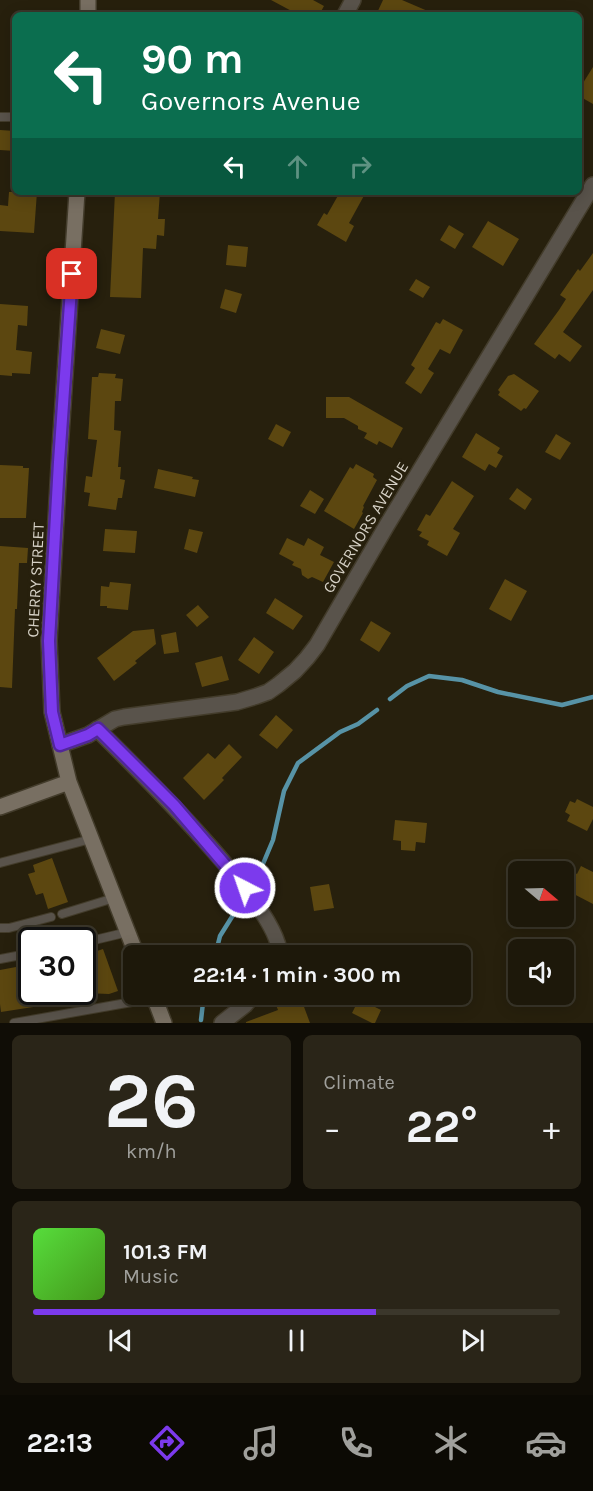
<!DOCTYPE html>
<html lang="en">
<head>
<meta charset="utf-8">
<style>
  :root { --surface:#1d180a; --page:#2a2518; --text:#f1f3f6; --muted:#a0a09c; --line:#3b372b; --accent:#7c3aed }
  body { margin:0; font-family:Karla,sans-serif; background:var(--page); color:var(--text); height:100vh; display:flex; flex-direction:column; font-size:22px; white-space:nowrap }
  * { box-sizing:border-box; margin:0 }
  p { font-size:20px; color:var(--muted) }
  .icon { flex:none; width:33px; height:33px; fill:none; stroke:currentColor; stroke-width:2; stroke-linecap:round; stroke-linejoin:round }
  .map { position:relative; height:1023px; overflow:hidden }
  .details { display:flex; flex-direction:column; gap:12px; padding:12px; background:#100d06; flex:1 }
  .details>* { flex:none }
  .top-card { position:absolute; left:12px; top:12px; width:570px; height:183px; border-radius:9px; box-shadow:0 3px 15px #0003,0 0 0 2px var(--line); background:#0b6e4f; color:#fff; overflow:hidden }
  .needle { width:39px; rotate:109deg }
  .tools { position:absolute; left:508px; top:861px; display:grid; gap:12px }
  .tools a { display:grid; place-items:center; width:66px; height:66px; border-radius:9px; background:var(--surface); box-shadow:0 3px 15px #0003,0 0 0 2px var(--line); font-size:30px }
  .speed { position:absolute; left:18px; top:927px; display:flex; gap:12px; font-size:30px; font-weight:700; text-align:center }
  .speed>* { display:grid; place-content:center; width:78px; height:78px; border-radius:50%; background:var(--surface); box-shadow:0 3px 15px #0003,0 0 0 2px var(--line); line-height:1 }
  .speed .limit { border:3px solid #111; border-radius:9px; background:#fff; color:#111 }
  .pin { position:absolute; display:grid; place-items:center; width:51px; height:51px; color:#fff; margin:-26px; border-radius:12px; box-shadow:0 3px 9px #0006 }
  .me { position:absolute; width:66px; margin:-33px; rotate:319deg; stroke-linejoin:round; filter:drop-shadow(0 0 4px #0008) }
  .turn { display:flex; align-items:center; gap:21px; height:126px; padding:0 30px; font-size:27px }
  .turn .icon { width:78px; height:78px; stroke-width:2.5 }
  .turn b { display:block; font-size:42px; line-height:51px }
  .lanes { display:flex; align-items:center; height:57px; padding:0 30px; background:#0003; justify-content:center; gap:30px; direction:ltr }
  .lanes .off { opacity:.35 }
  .big { font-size:45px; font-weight:700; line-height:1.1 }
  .details .widget { flex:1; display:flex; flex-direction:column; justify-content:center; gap:9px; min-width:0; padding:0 21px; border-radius:9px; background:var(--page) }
  .details .dial { align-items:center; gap:0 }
  .dial b { font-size:78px; line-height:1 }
  .song { display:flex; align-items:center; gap:18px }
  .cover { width:72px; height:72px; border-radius:9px; background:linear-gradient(135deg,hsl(110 70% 55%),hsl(100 70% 35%)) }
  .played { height:6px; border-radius:3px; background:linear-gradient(90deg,var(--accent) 65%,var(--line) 65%) }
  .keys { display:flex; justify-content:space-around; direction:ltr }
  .heat { display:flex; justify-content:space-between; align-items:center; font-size:33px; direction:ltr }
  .details .tiles { flex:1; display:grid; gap:12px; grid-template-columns:1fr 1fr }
  .widget:last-child { grid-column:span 2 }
  .trip { position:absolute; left:123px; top:945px; width:348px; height:60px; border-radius:9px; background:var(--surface); box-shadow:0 3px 15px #0003,0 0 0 2px var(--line); font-weight:700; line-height:60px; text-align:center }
  .tab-bar { display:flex; height:96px; justify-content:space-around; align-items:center; background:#0c0a04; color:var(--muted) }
  .tab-bar .icon { width:42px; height:42px }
  .tab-bar .selected { color:var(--accent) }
  .tab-bar b { font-size:27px; color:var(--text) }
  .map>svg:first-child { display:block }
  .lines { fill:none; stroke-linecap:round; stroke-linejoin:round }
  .stream { stroke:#5793a6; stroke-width:4.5 }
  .building { fill:#5c4710 }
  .lane-casing { stroke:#433c2b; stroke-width:10 }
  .street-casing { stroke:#433c2b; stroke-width:18 }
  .secondary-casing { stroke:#433c2b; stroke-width:18 }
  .lane { stroke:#59534b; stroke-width:8 }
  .street { stroke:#59534b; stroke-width:15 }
  .secondary { stroke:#786f62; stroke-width:15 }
  .route-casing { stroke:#51269a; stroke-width:15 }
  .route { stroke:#7c3aed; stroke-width:10 }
  .labels { text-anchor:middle; stroke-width:6; stroke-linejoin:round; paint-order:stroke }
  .street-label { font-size:16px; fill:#d6d1c6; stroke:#27200d }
</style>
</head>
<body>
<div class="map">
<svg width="593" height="1023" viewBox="0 0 593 1023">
  <rect width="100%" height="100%" fill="#27200d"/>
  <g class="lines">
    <path class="stream" d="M390,699L407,686L429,676L462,680L498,692L562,705L593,697
      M255,883L273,840L284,791L298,763L340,732L358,724L377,710
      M215,956L220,936L240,904
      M201,1020L204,994"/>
  </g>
  <path class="building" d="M271,0H313L324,6L319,15H299Z
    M383,0H402L437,15H376Z
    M593,67V104L579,96V80L583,83Z
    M0,130L15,131V151L0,150Z
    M9,192H37L34,233L0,231V205L8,206Z
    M115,192H160L158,219H165L164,236L157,235L156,249L143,248L141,298L110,297Z
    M340,192H366L349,223L354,226L346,242L317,225L324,213L327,215Z
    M488,221L519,239L503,266L472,247Z
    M449,225L464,234L455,249L440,240Z
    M228,245L248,247L246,267L226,265Z
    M593,253V290L563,332L582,346L570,362L559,354L555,359L534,344L559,310L566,299L560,295L578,269L580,271Z
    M416,279L430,287L423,298L409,290Z
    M225,289L242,294L236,313L220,308Z
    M0,304L28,306L27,326L18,325L16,350L32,352L30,374L12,373V376L0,375Z
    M443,319L463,330L450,354L440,349L428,369L434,373L421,394L405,383L415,368L411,365L436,322L440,324Z
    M101,329L125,335L120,354L96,348Z
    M99,373L116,374L115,378L123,379L121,401H115L114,430L121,431L118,467H121L120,479L125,480L122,498H118L116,510L88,506L90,493L84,492L86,476L92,477L97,440L88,439L92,377H98Z
    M514,374L539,391L526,409L524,408L521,411L498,395L500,392L498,390L508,376Z
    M326,397H349L403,428L392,448L379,441L377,445L364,438L367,433L358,429V426L344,418H326Z
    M276,424L291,432L283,447L268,439Z
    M476,433L500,448L497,453L503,456L496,468L489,464L485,471L462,457Z
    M556,434L571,443L560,460L545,452Z
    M356,464L374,474L373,477L377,480L363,506L364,507L362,512L363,513L354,529L324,511L350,467L353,469Z
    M0,465L23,466V468H29L26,518H0Z
    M158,469L193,477L192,479L199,480L195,497L154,488Z
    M452,481L474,496L453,529L460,533L447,556L427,545L429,541L419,536L422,532L417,530L426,514L430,516Z
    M517,488L532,499L525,510L509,499Z
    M310,490L324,499L315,514L300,506Z
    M105,529L137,531L135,553L103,551Z
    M189,529L203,532L197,553L184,549Z
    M287,538L304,546L308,538L324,547L320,555L334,562L323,582L312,577L308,579L302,575L301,569L292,565L294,562L279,554Z
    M0,546L28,548L27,563H19L17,609H15L12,688L0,687Z
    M505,579L527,591L511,621L489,609Z
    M110,582L131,584L128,610L107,608V606H100L101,586L109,587Z
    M275,598L303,616L293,630L266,613Z
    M198,605L209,617L197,627L186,615Z
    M371,621L391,633L379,652L360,640Z
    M154,629L156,644L135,661L137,663L114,681L97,658L133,631Z
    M176,632L179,652L164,654L161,635Z
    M254,637L274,652L259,674L238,660Z
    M222,656L229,680L202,687L195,663Z
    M276,715L293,730L277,749L259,735Z
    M229,744L242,757L222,778L224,780L204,800L183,778L208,753L215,759Z
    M577,799L593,807V819L587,831L567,821L570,815L565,812L570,801L575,803Z
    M395,820L427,823L425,843L416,842L415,851L401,850V841L393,840Z
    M52,858L68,902L48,909L43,893L36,895L28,874L35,872L33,865Z
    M581,866L593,872V904L568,891L570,888L564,885V880L569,870L577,874Z
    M329,884L334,908L314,911L310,887Z
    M103,949L118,991L109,994L85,993V999L1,1012L0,1004V970L32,964V992H82V956Z
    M300,996L310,1023H246V1022L278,1010L276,1005Z
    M359,999L381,1010L375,1023H372L352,1013Z"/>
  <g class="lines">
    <g class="lane-casing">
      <path id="lane" d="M0,117H15
        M0,863L91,839
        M62,914L114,898
        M0,928H9L51,917
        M82,943L128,932
        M0,959L32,953
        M14,1023L132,1002L153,995"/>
    </g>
    <g class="street-casing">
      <path id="street" d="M345,15L353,0
        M97,729C131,763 286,913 279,956
        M60,745L88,735L115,719L124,717L237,702L257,696L268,692L278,685L295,671L307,658L317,645L387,525L593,185
        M222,1023L245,1005L254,994"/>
    </g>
    <g class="secondary-casing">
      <path id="secondary" d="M88,15V0
        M77,192L60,450L49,641L52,712L69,782L137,956
        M0,807L69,782
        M153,994L164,1023"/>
    </g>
    <use href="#lane" class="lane"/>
    <use href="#street" class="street"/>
    <use href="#secondary" class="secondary"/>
  </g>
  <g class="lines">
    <g class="route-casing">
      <path id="route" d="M72,274L59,462L49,641L52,712L60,745L88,735L98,729L174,805L245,888"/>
    </g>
    <use href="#route" class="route"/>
  </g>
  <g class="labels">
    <g class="street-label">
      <text transform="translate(365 527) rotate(-59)" y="6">GOVERNORS AVENUE</text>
      <text transform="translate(35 580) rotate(-87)" y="6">CHERRY STREET</text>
    </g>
  </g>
</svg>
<div class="tools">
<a><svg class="needle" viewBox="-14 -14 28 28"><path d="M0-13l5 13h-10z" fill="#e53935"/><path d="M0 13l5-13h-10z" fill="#a0a09c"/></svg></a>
<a><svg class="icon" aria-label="sound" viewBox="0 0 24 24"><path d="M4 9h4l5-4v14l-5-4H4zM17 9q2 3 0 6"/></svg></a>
</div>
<div class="speed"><div class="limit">30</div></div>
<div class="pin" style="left:72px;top:274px;background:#d93025"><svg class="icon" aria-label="arrive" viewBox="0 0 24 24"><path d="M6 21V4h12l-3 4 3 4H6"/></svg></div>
<svg class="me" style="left:245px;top:888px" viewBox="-20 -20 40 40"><circle r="17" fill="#7c3aed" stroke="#fff" stroke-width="3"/><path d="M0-11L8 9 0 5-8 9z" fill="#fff"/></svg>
<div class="trip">22:14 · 1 min · 300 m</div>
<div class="top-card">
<div class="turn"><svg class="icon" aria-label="left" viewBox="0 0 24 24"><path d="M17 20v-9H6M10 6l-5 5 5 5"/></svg><div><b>90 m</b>Governors Avenue</div></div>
<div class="lanes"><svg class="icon" aria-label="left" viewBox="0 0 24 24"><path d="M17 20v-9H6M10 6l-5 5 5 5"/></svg><svg class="icon off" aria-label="ahead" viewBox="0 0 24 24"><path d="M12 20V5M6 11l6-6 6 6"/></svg><svg class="icon off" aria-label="right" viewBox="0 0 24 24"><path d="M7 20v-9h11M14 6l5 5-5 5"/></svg></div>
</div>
</div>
<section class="details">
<div class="tiles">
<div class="widget dial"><b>26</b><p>km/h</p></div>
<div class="widget"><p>Climate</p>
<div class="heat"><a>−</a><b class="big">22°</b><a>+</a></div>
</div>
<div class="widget">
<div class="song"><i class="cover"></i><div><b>101.3 FM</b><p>Music</p></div></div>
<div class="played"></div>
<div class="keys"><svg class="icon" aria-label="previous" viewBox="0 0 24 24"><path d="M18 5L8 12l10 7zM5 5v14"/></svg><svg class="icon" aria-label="pause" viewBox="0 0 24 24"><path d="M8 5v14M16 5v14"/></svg><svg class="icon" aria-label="next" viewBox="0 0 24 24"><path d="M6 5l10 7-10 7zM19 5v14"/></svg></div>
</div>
</div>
</section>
<nav class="tab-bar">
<b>22:13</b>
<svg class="icon selected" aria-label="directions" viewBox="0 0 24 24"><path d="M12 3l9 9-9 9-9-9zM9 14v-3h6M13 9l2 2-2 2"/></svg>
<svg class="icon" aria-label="music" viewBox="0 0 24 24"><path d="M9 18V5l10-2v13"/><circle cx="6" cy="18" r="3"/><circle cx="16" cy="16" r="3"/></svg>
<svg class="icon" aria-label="phone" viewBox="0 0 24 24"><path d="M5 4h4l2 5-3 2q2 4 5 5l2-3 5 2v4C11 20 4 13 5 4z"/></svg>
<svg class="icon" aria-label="climate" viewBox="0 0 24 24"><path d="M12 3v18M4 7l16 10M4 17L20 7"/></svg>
<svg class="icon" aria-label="car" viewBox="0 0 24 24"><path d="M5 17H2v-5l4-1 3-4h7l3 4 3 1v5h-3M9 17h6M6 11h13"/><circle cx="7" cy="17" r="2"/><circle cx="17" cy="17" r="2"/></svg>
</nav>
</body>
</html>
